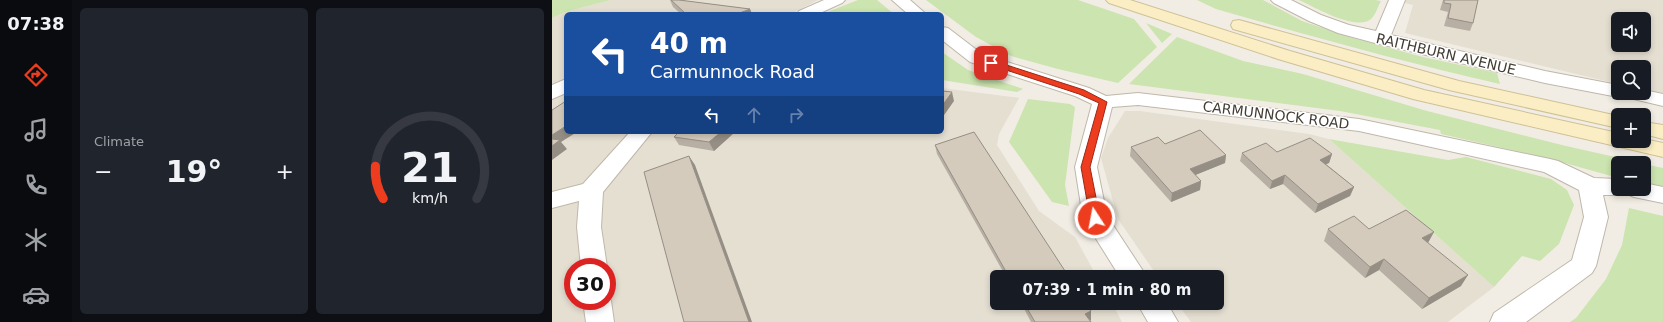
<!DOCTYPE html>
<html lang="en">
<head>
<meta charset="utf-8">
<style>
  :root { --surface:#171b24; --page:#20242c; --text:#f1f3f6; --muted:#9ea1a6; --line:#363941; --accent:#ee3d1e }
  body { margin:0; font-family:"DejaVu Sans",sans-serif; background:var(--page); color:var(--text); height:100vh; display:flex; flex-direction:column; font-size:15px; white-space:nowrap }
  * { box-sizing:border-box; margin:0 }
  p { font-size:13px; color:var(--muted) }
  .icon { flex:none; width:22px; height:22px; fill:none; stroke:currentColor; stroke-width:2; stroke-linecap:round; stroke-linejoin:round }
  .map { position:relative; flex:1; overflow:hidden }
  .side { display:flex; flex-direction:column; gap:8px; padding:8px; background:#0d0f14; width:480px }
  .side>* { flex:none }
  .guide { position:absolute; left:12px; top:12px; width:380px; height:122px; border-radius:6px; box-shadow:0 2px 6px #0003; background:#1a4fa0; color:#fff; overflow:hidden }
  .buttons { position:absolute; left:1059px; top:12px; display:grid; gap:8px }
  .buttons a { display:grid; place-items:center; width:40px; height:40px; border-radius:6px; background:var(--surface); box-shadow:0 2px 6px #0003; font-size:20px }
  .speed { position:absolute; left:12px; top:258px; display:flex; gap:8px; font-size:20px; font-weight:700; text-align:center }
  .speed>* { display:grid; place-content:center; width:52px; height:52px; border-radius:50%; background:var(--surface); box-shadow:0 2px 6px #0003; line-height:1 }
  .speed .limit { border:6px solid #d22; background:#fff; color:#111 }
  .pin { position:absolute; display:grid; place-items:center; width:34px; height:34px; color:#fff; margin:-17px; border-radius:8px; box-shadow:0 2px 6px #0006 }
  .me { position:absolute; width:44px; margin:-22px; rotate:349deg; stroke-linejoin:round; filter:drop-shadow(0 0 3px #0008) }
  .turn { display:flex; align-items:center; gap:14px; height:84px; padding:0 20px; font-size:18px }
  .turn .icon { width:52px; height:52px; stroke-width:2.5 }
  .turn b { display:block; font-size:28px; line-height:34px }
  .lanes { display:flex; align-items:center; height:38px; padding:0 20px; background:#0003; justify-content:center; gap:20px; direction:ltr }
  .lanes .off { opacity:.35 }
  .big { font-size:30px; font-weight:700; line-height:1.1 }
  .side .card { flex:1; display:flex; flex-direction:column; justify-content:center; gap:6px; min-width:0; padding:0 14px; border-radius:6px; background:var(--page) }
  .side .dial { align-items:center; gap:0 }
  .dial svg { height:104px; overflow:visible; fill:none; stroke:var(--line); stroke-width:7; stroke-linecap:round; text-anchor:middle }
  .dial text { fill:var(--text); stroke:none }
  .heat { display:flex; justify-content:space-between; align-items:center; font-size:22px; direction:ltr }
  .side .tiles { flex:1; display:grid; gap:8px; grid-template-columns:repeat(2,1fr) }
  .trip { position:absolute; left:438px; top:270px; width:234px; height:40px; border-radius:6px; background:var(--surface); box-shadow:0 2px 6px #0003; font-weight:700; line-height:40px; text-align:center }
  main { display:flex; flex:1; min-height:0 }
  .dock { display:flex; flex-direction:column; width:72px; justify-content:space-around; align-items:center; background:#090b0e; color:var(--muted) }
  .dock .icon { width:28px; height:28px }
  .dock .selected { color:var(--accent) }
  .dock b { font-size:18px; color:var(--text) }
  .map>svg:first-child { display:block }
  .residential { fill:#e5dfd2; fill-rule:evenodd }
  .green { fill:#cce4af }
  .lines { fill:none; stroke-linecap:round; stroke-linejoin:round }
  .street-casing { stroke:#bfb7aa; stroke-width:2 }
  .secondary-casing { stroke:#cfc096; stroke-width:2 }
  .street { fill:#fff; fill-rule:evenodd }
  .secondary { fill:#fbeec4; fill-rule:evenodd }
  .wall { fill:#b7afa3 }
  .shaded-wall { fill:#958e84 }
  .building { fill:#d5cbbd; stroke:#958e84 }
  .route { fill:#ee3d1e; stroke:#9b2814 }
  .labels { text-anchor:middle; stroke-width:3; stroke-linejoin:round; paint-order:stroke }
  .street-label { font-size:14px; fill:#433d34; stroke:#fff }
</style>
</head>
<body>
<main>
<nav class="dock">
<b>07:38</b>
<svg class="icon selected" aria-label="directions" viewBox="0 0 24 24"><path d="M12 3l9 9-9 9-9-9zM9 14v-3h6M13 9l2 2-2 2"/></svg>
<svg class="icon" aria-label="music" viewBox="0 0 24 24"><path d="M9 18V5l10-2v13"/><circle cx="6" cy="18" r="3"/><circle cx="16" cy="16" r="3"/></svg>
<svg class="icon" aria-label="phone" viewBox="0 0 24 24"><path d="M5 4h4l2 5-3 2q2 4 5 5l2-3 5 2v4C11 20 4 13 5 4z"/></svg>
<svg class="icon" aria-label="climate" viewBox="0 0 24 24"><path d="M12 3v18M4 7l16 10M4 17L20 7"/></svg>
<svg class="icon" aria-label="car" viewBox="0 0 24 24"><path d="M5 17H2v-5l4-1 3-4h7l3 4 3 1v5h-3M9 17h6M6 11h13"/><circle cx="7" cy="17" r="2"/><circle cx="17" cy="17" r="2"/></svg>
</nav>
<section class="side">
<div class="tiles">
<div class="card"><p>Climate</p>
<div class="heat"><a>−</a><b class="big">19°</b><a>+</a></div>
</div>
<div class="card dial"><svg viewBox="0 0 100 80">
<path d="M14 69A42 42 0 1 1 86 69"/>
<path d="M14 69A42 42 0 0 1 8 44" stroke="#ee3d1e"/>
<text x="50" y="56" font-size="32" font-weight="700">21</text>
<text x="50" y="72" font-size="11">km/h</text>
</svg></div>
</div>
</section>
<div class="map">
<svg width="1111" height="322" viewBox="0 0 1111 322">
  <rect width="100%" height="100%" fill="#f1ede4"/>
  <path class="residential" d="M59,0H266L239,14H14V132H390V88L467,98L447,134L445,145L487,211L523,237L545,277H445V303H560L570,322H0V18L13,12ZM21,267H55V301H21Z
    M840,0H1111V93L1092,90V67H1066V84L853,33L861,5ZM1066,19H1092V45H1066Z
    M573,111H588L757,134L777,139L942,287L896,322H639L625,303H665V277H606L566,219L549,158L556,138Z"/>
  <path class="green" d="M0,0H59L13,12L0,18Z
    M306,0H325L342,14H270Z
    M374,0H526L582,19L605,47L566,83L506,69L459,56L424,37Z
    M645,0H711L750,21L797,37L871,57L945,73L948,84C852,62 758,36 664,9Z
    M747,0H823L829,1C826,6 824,14 820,18C807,33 762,7 747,0Z
    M594,23L620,34L610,43Z
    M625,37L691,61L751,74L875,111L1014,146L1090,163H1066V178L995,158L889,134L888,130L788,111L577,84Z
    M390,52L416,70L471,89L465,92L390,80Z
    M476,99L518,104L523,107L513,185L517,206L500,202L457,142Z
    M777,139L896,160L914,157L999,179L1015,190L1022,205L1007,244L988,261L970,256L942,287Z
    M1092,164L1111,168V188L1092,184Z
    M1077,208L1111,216V322H1018L1024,318L1054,279L1070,245Z"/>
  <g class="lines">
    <g class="street-casing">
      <path id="street" d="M272,0H293L290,3L266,14H245L247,11Z
        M340,0H358L374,14H356Z
        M719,0H739L769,15L797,25L824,31L837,0H853L839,35L993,71L1066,85V93H1092V90L1111,94V106L1069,96L1066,97L993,83L823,43L786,33L757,21L722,3Z
        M390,27L396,28L430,54L537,88L554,96L586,93L807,119L998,159L1006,161L1042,178L1066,179V189H1092V183L1111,187V203L1082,197L1073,193L1066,195H1051L1056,217L1044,266L1040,273L974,322H938L942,313L1020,260L1032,217L1027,190L992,172L807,131L586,105L560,107L545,167L555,216L595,277H568L531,218L523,167L540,104L523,96L418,62L390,40Z
        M14,79V93L0,99V85Z
        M78,132H100L51,192L49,227L55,267H29L25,227L27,201L0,208V192L31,184Z
        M55,293L59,301L62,322H34L31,301H55Z
        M585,303H615L626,322H596Z"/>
    </g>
    <g class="secondary-casing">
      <path id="secondary" d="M554,0H578L738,51L872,90L1066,133V141H1092V139L1111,143V157L861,99L726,59L557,3Z
        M687,20L907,81L1066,116V128L897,90L681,29L679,25L681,21Z
        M1092,122L1111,125V139L1092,134Z"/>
    </g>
    <use href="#street" class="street"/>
    <use href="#secondary" class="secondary"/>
  </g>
  <path class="wall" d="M118,0H127L198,9L200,14H129L121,7Z
    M891,0H926L921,23L918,31L892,26L896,12L888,10Z
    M183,132L162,151L127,145L122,137Z
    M613,144L674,155L673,163L643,175L649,181L648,190L619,202L578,156L579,147Z
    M383,145L517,277H454L385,154Z
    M725,152L780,154L777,163L774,164L802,187L798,196L763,213L731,184L718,189L688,161L690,153Z
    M776,229H817L876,243L909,286L870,309L827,270L813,278L772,241Z
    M469,303H534L539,311V320L538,321L539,322H479Z"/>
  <path class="shaded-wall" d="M198,9L200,14H185Z
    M400,92L402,101L390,118V106Z
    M14,126V132H25L9,142L15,149L0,160V135Z
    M169,132H183L162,151L157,142Z
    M780,154L777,163L765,168L768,160Z
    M674,155L673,163L636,178L638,169Z
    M137,156L143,165L200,322H197Z
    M733,175L731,184L718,189L720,181Z
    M649,181L648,190L619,202L620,193Z
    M802,187L798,196L763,213L766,204Z
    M882,232L876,243L870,238Z
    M832,259L827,270L813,278L818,267Z
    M916,275L909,286L870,309L877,298Z
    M539,311V320L535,322L533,314Z"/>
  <path class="building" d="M119,0H127L198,9L185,14H134Z
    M892,0H926L921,23L896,18L899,4L892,3Z
    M390,91L400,92L390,106Z
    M14,101V126L0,135V110Z
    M648,130L674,155L638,169L649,181L620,193L579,147L606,137L613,144Z
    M127,132H169L157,142L122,137Z
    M422,132L517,277H457L383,145Z
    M758,138L780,154L768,160L802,187L766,204L733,175L720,181L690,153L714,143L725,152Z
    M0,139L8,140L0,146Z
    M137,156L197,322H132L92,172Z
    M854,210L882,232L870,238L916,275L877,298L832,259L818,267L776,229L802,216L817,229Z
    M472,303H534L539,311L533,314L539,322H483Z"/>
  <path class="route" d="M439,60L532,90L555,102L538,167L548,218L547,221H540L538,218L529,167L547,103L527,94L436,64V61Z"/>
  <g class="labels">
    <g class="street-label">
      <text transform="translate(894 54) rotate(13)" y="5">RAITHBURN AVENUE</text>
      <text transform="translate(724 115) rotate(7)" y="5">CARMUNNOCK ROAD</text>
    </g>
  </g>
</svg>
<div class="buttons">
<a><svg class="icon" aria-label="sound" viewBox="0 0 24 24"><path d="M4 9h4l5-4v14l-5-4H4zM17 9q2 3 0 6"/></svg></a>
<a><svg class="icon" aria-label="search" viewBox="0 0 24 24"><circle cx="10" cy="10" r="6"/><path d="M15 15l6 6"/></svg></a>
<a>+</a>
<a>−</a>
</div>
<div class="speed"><div class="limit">30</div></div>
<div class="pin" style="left:439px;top:63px;background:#d93025"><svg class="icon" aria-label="arrive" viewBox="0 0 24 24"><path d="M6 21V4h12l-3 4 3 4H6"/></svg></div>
<svg class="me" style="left:543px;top:218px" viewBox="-20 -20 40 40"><circle r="17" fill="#ee3d1e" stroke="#fff" stroke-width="3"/><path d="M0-11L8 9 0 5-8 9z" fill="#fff"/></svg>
<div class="trip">07:39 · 1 min · 80 m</div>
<div class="guide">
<div class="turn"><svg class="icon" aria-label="left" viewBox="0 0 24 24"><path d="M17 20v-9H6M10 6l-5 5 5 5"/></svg><div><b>40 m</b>Carmunnock Road</div></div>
<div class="lanes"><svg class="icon" aria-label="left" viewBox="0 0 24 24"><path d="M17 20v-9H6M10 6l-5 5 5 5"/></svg><svg class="icon off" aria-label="ahead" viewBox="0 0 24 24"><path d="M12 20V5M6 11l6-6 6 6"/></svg><svg class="icon off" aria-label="right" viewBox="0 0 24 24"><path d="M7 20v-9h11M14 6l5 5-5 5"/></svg></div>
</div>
</div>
</main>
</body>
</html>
